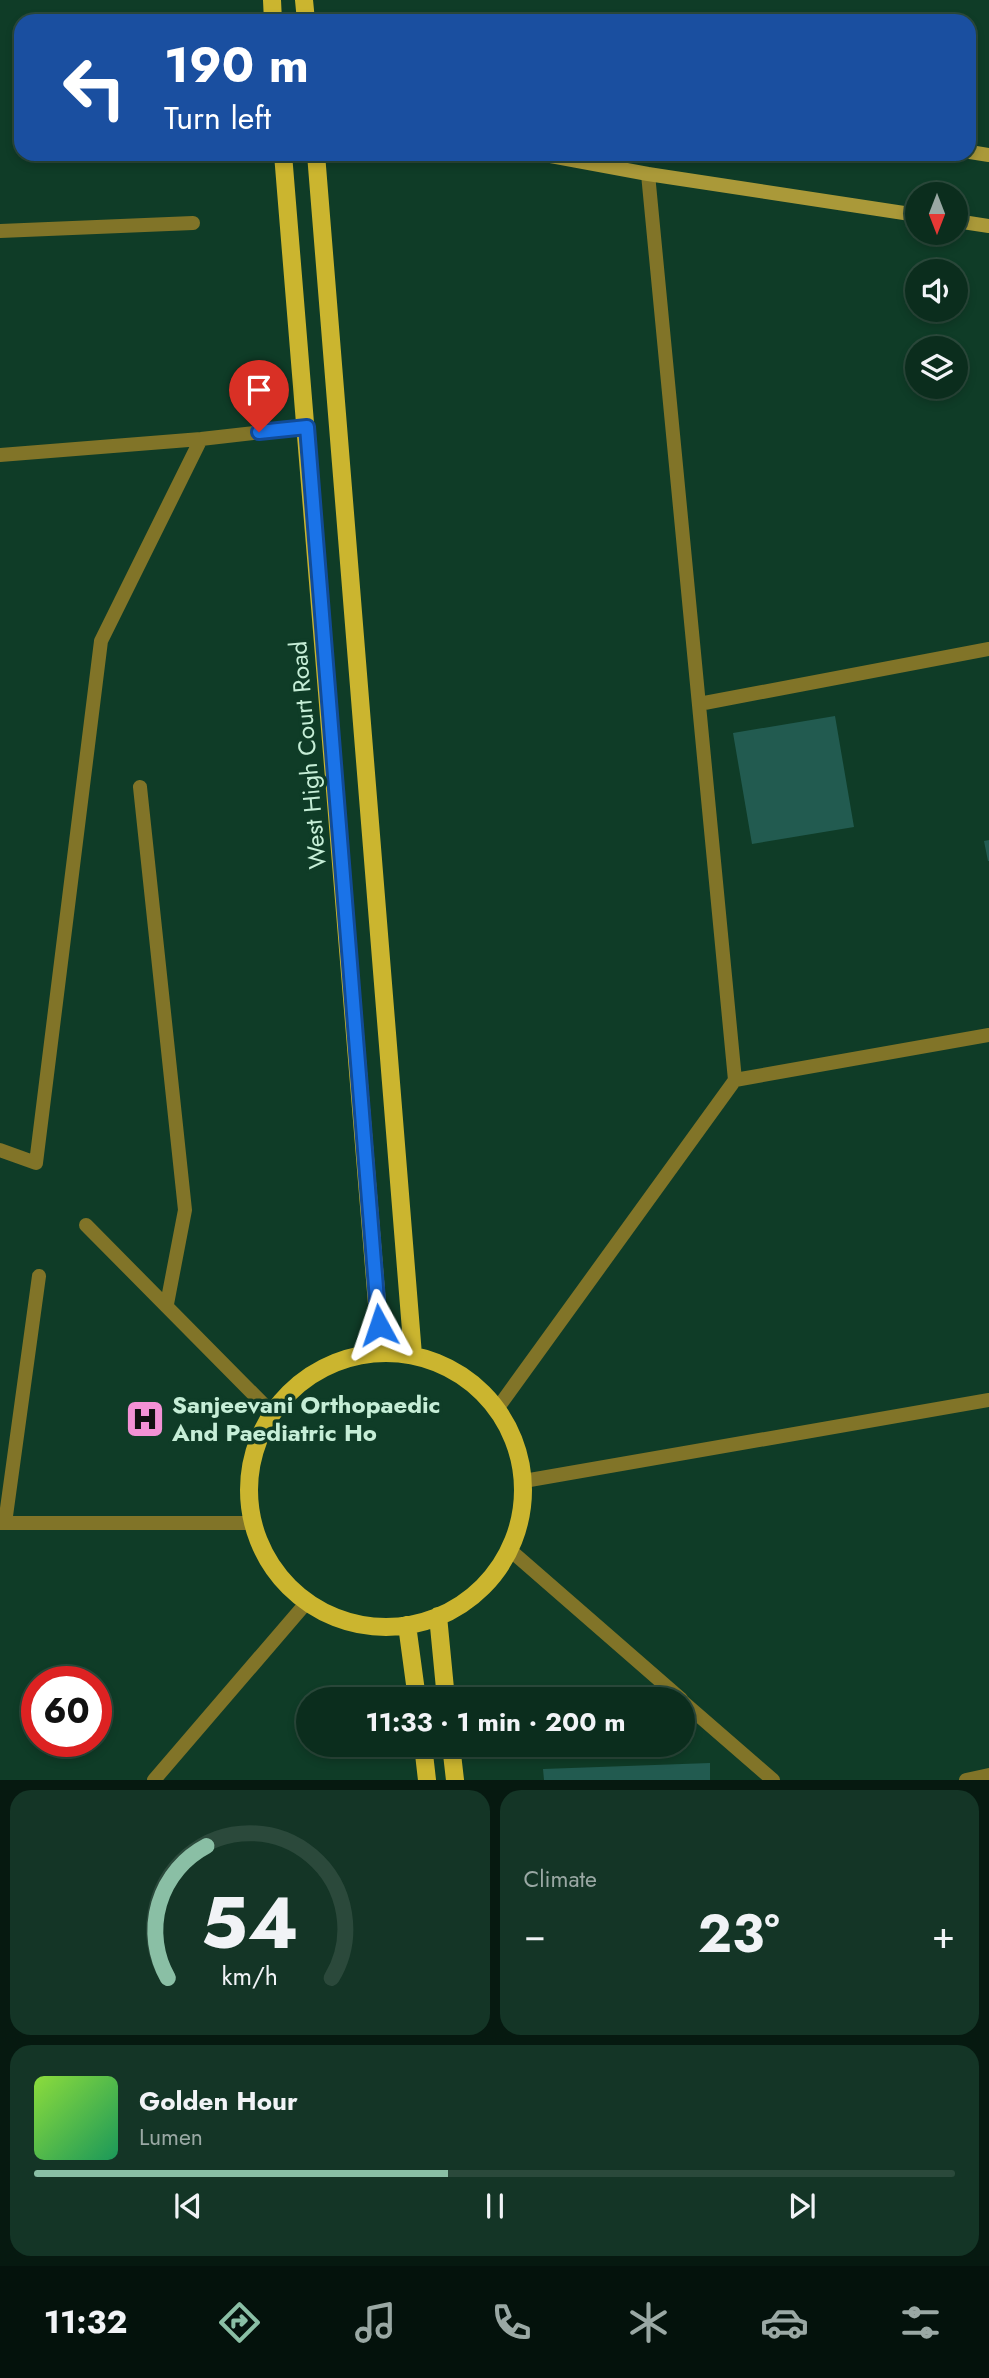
<!DOCTYPE html>
<html lang="en">
<head>
<meta charset="utf-8">
<style>
  :root { --surface:#0b2d1d; --page:#143526; --text:#f1f3f6; --muted:#9aa8a4; --line:#2b493b; --accent:#8abfa5 }
  body { margin:0; font-family:Jost,sans-serif; background:var(--page); color:var(--text); height:100vh; display:flex; flex-direction:column; font-size:26px; white-space:nowrap }
  * { box-sizing:border-box; margin:0 }
  p { font-size:23px; color:var(--muted) }
  .icon { flex:none; width:38px; height:38px; fill:none; stroke:currentColor; stroke-width:2; stroke-linecap:round; stroke-linejoin:round }
  .map { position:relative; height:1780px; overflow:hidden }
  .side { display:flex; flex-direction:column; gap:10px; padding:10px; background:#061910; flex:1 }
  .side>* { flex:none }
  .hud { position:absolute; left:14px; top:14px; width:962px; height:147px; border-radius:21px; box-shadow:0 4px 10px #0003,0 0 0 2px var(--line); background:#1a4fa0; color:#fff; overflow:hidden }
  .needle { width:46px; rotate:180deg }
  .buttons { position:absolute; left:905px; top:182px; display:grid; gap:14px }
  .buttons a { display:grid; place-items:center; width:63px; height:63px; border-radius:50%; background:var(--surface); box-shadow:0 4px 10px #0003,0 0 0 2px var(--line); font-size:35px }
  .speed { position:absolute; left:21px; top:1666px; display:flex; gap:14px; font-size:35px; font-weight:700; text-align:center }
  .speed>* { display:grid; place-content:center; width:91px; height:91px; border-radius:50%; background:var(--surface); box-shadow:0 4px 10px #0003,0 0 0 2px var(--line); line-height:1 }
  .speed .limit { border:10px solid #d22; background:#fff; color:#111 }
  .pin { position:absolute; display:grid; place-items:center; width:60px; height:60px; color:#fff; margin:-72px -30px; border-radius:50% 50% 50% 0; rotate:-45deg; box-shadow:0 0 7px #0007 }
  .pin .icon { rotate:45deg }
  .me { position:absolute; width:77px; margin:-38px; rotate:355deg; stroke-linejoin:round; filter:drop-shadow(0 0 5px #0008) }
  .turn { display:flex; align-items:center; gap:24px; height:147px; padding:0 35px; font-size:32px }
  .turn .icon { width:91px; height:91px; stroke-width:2.5 }
  .turn b { display:block; font-size:49px; line-height:60px }
  .big { font-size:52px; font-weight:700; line-height:1.1 }
  .side .widget { flex:1; display:flex; flex-direction:column; justify-content:center; gap:10px; min-width:0; padding:0 24px; border-radius:21px; background:var(--page) }
  .side .dial { align-items:center; gap:0 }
  .dial svg { height:182px; overflow:visible; fill:none; stroke:var(--line); stroke-width:7; stroke-linecap:round; text-anchor:middle }
  .dial text { fill:var(--text); stroke:none }
  .song { display:flex; align-items:center; gap:21px }
  .cover { width:84px; height:84px; border-radius:10px; background:linear-gradient(135deg,hsl(90 70% 55%),hsl(150 70% 35%)) }
  .played { height:7px; border-radius:4px; background:linear-gradient(90deg,var(--accent) 45%,var(--line) 45%) }
  .keys { display:flex; justify-content:space-around; direction:ltr }
  .heat { display:flex; justify-content:space-between; align-items:center; font-size:38px; direction:ltr }
  .side .tiles { flex:1; display:grid; gap:10px; grid-template-columns:1fr 1fr }
  .widget:last-child { grid-column:span 2 }
  .trip { position:absolute; left:296px; top:1687px; width:399px; height:70px; border-radius:35px; background:var(--surface); box-shadow:0 4px 10px #0003,0 0 0 2px var(--line); font-weight:700; line-height:70px; text-align:center }
  .dock { display:flex; height:112px; justify-content:space-around; align-items:center; background:#04120c; color:var(--muted) }
  .dock .icon { width:49px; height:49px }
  .dock .active { color:var(--accent) }
  .dock b { font-size:32px; color:var(--text) }
  .map>svg:first-child { display:block }
  .building { fill:#225b50 }
  .lines { fill:none; stroke-linecap:round; stroke-linejoin:round }
  .lane { stroke:#817428; stroke-width:14 }
  .street { stroke:#817428; stroke-width:14 }
  .secondary { stroke:#aa9939; stroke-width:14 }
  .primary { stroke:#cbb52f; stroke-width:18 }
  .route-casing { stroke:#114b97; stroke-width:18 }
  .route { stroke:#1a73e8; stroke-width:12 }
  .labels { text-anchor:middle; stroke-width:7; stroke-linejoin:round; paint-order:stroke }
  .street-label { font-size:24px; fill:#c6eed7; stroke:#0f3c27 }
  .poi-label { font-size:24px; font-weight:bold; fill:#c6eed7; stroke:#0f3c27; text-anchor:start }
</style>
</head>
<body>
<div class="map">
<svg width="989" height="1780" viewBox="0 0 989 1780">
  <rect width="100%" height="100%" fill="#0f3c27"/>
  <path class="building" d="M835,716L854,827L752,844L733,733Z
    M989,840V861H988L984,841Z
    M710,1763V1780H544L543,1769Z"/>
  <g class="lines">
    <path class="lane" d="M0,231L193,223
      M0,455L201,439L307,427
      M0,1150L36,1163L101,641L201,439"/>
    <path class="street" d="M699,704L989,649
      M140,787L185,1210L167,1304
      M735,1080L989,1035
      M86,1225L272,1413
      M497,1409L735,1080L648,174
      M524,1481L989,1400
      M0,1523H253
      M5,1523L39,1276
      M510,1550L681,1699
      M682,1701L773,1780
      M154,1780L307,1602
      M966,1780L989,1775"/>
    <path class="secondary" d="M970,152L989,155
      M540,154L648,174L917,215
      M956,221L989,226"/>
    <path class="primary" d="M272,0L273,21
      M304,0L306,21
      M283,154L381,1353
      M316,154L413,1355
      M249 1490a137 137 0 1 1 274 0a137 137 0 1 1-274 0Z
      M438,1616L446,1699
      M407,1625L417,1699
      M423,1745L427,1780
      M451,1745L455,1780"/>
  </g>
  <g class="lines">
    <g class="route-casing">
      <path id="route" d="M259,432L307,427L379,1325"/>
    </g>
    <use href="#route" class="route"/>
  </g>
  <defs>
    <g id="hospital-square" transform="scale(2.0125)"><rect x="-9" y="-9" width="18" height="18" rx="4" fill="#f391d5" stroke="#0f3c27"/><path d="M-5-5h3v3.5h4V-5h3V5h-3V1.5h-4V5h-3Z" fill="#111"/></g>
  </defs>
  <g fill-rule="evenodd">
    <use href="#hospital-square" x="145" y="1419"/>
  </g>
  <g class="labels">
    <g class="street-label">
      <text transform="translate(308 755) rotate(-95)" y="8">West High Court Road</text>
    </g>
    <g class="poi-label">
      <text x="172" y="1413">Sanjeevani Orthopaedic<tspan x="172" dy="28">And Paediatric Ho</tspan></text>
    </g>
  </g>
</svg>
<div class="buttons">
<a><svg class="needle" viewBox="-14 -14 28 28"><path d="M0-13l5 13h-10z" fill="#e53935"/><path d="M0 13l5-13h-10z" fill="#9aa8a4"/></svg></a>
<a><svg class="icon" aria-label="sound" viewBox="0 0 24 24"><path d="M4 9h4l5-4v14l-5-4H4zM17 9q2 3 0 6"/></svg></a>
<a><svg class="icon" aria-label="layers" viewBox="0 0 24 24"><path d="M12 4l9 5-9 5-9-5zM3 14l9 5 9-5"/></svg></a>
</div>
<div class="speed"><div class="limit">60</div></div>
<div class="pin" style="left:259px;top:432px;background:#d93025"><svg class="icon" aria-label="arrive" viewBox="0 0 24 24"><path d="M6 21V4h12l-3 4 3 4H6"/></svg></div>
<svg class="me" style="left:379px;top:1325px" viewBox="-20 -20 40 40"><path d="M0-17L14 15 0 8-14 15z" fill="#1a73e8" stroke="#fff" stroke-width="4"/></svg>
<div class="trip">11:33 · 1 min · 200 m</div>
<div class="hud">
<div class="turn"><svg class="icon" aria-label="left" viewBox="0 0 24 24"><path d="M17 20v-9H6M10 6l-5 5 5 5"/></svg><div><b>190 m</b>Turn left</div></div>
</div>
</div>
<section class="side">
<div class="tiles">
<div class="widget dial"><svg viewBox="0 0 100 80">
<path d="M14 69A42 42 0 1 1 86 69"/>
<path d="M14 69A42 42 0 0 1 31 11" stroke="#8abfa5"/>
<text x="50" y="56" font-size="32" font-weight="700">54</text>
<text x="50" y="72" font-size="11">km/h</text>
</svg></div>
<div class="widget"><p>Climate</p>
<div class="heat"><a>−</a><b class="big">23°</b><a>+</a></div>
</div>
<div class="widget">
<div class="song"><i class="cover"></i><div><b>Golden Hour</b><p>Lumen</p></div></div>
<div class="played"></div>
<div class="keys"><svg class="icon" aria-label="previous" viewBox="0 0 24 24"><path d="M18 5L8 12l10 7zM5 5v14"/></svg><svg class="icon" aria-label="pause" viewBox="0 0 24 24"><path d="M8 5v14M16 5v14"/></svg><svg class="icon" aria-label="next" viewBox="0 0 24 24"><path d="M6 5l10 7-10 7zM19 5v14"/></svg></div>
</div>
</div>
</section>
<nav class="dock">
<b>11:32</b>
<svg class="icon active" aria-label="directions" viewBox="0 0 24 24"><path d="M12 3l9 9-9 9-9-9zM9 14v-3h6M13 9l2 2-2 2"/></svg>
<svg class="icon" aria-label="music" viewBox="0 0 24 24"><path d="M9 18V5l10-2v13"/><circle cx="6" cy="18" r="3"/><circle cx="16" cy="16" r="3"/></svg>
<svg class="icon" aria-label="phone" viewBox="0 0 24 24"><path d="M5 4h4l2 5-3 2q2 4 5 5l2-3 5 2v4C11 20 4 13 5 4z"/></svg>
<svg class="icon" aria-label="climate" viewBox="0 0 24 24"><path d="M12 3v18M4 7l16 10M4 17L20 7"/></svg>
<svg class="icon" aria-label="car" viewBox="0 0 24 24"><path d="M5 17H2v-5l4-1 3-4h7l3 4 3 1v5h-3M9 17h6M6 11h13"/><circle cx="7" cy="17" r="2"/><circle cx="17" cy="17" r="2"/></svg>
<svg class="icon" aria-label="filters" viewBox="0 0 24 24"><path d="M4 7h16M4 17h16"/><circle cx="9" cy="7" r="2"/><circle cx="15" cy="17" r="2"/></svg>
</nav>
</body>
</html>
